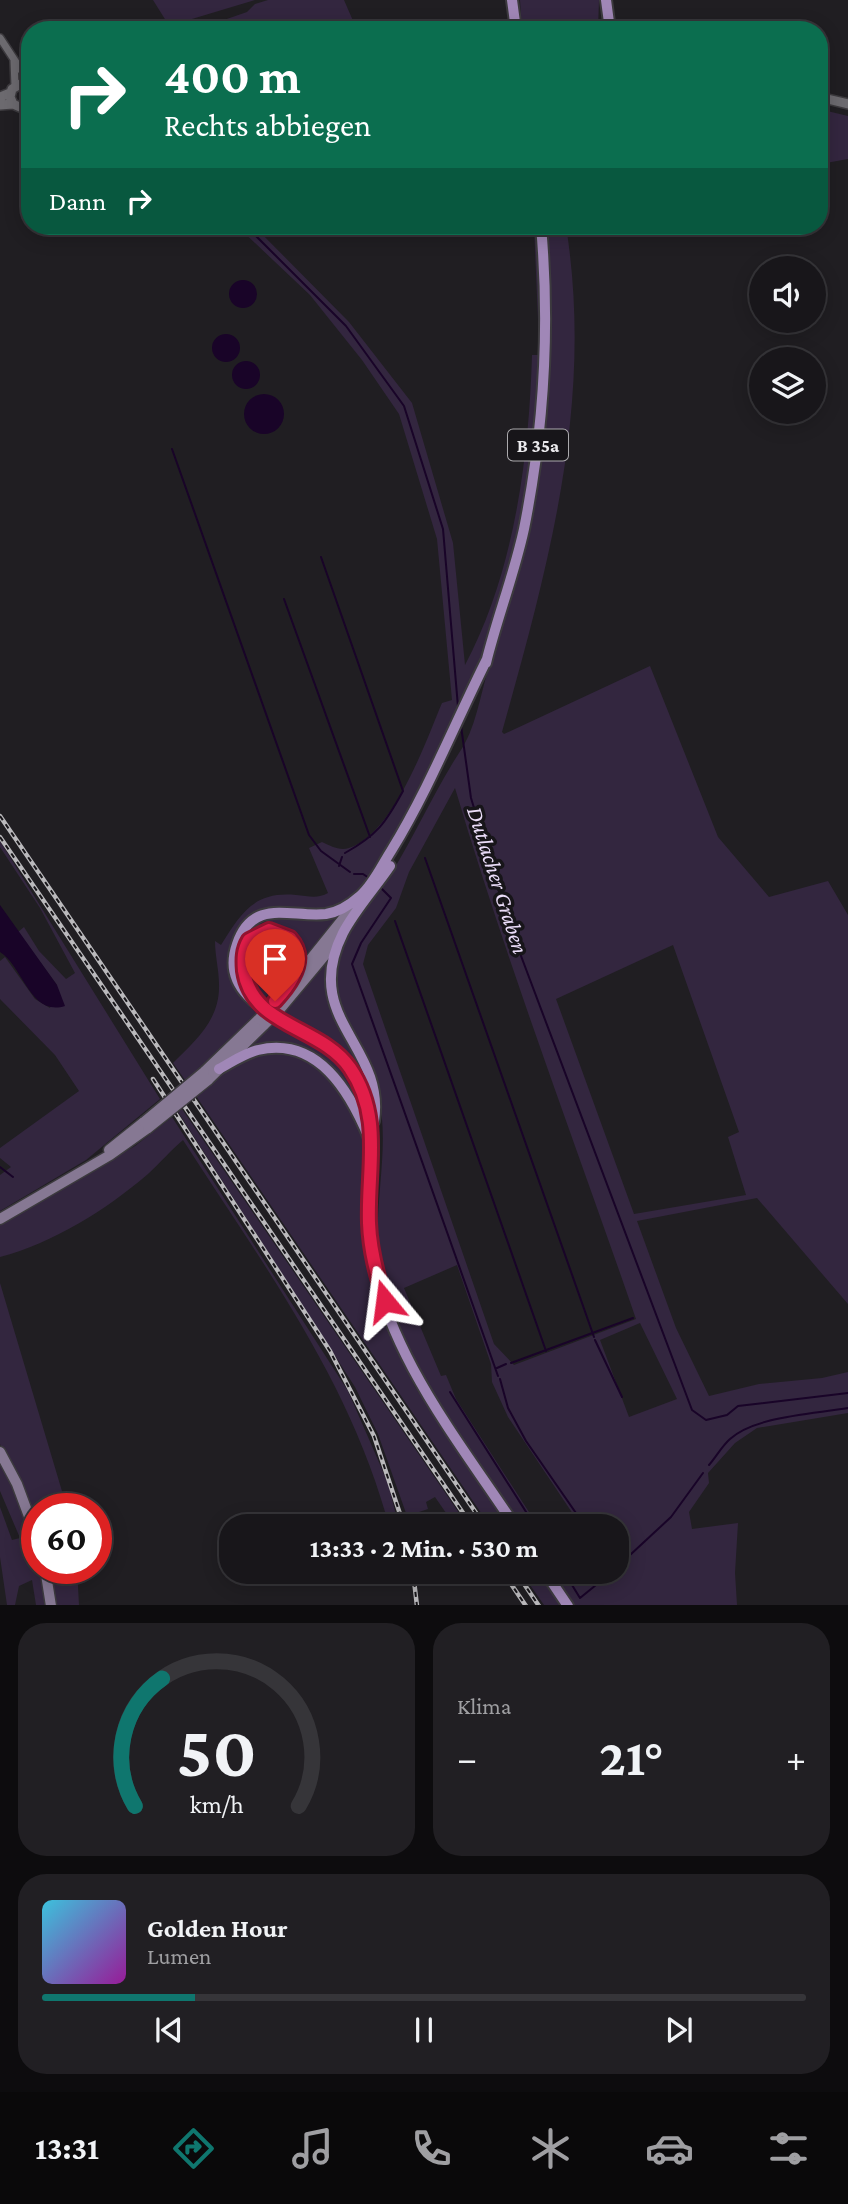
<!DOCTYPE html>
<html lang="de">
<head>
<meta charset="utf-8">
<style>
  :root { --surface:#18161a; --page:#211f23; --text:#f1f3f6; --muted:#9f9fa2; --line:#363539; --accent:#0f766e }
  body { margin:0; font-family:"Crimson Pro",serif; background:var(--page); color:var(--text); height:100vh; display:flex; flex-direction:column; font-size:26px; white-space:nowrap }
  * { box-sizing:border-box; margin:0 }
  p { font-size:23px; color:var(--muted) }
  .icon { flex:none; width:38px; height:38px; fill:none; stroke:currentColor; stroke-width:2; stroke-linecap:round; stroke-linejoin:round }
  .map { position:relative; height:1605px; overflow:hidden }
  .sheet { display:flex; flex-direction:column; gap:18px; padding:18px; background:#0d0c0e; flex:1 }
  .sheet>* { flex:none }
  .banner { position:absolute; left:21px; top:21px; width:807px; height:214px; border-radius:28px; box-shadow:0 4px 18px #0003,0 0 0 2px var(--line); background:#0b6e4f; color:#fff; overflow:hidden }
  .buttons { position:absolute; left:749px; top:256px; display:grid; gap:14px }
  .buttons a { display:grid; place-items:center; width:77px; height:77px; border-radius:50%; background:var(--surface); box-shadow:0 4px 18px #0003,0 0 0 2px var(--line); font-size:35px }
  .speed { position:absolute; left:21px; top:1493px; display:flex; gap:14px; font-size:35px; font-weight:700; text-align:center }
  .speed>* { display:grid; place-content:center; width:91px; height:91px; border-radius:50%; background:var(--surface); box-shadow:0 4px 18px #0003,0 0 0 2px var(--line); line-height:1 }
  .speed .limit { border:10px solid #d22; background:#fff; color:#111 }
  .pin { position:absolute; display:grid; place-items:center; width:60px; height:60px; color:#fff; margin:-72px -30px; border-radius:50% 50% 50% 0; rotate:-45deg; box-shadow:0 0 7px #0007 }
  .pin .icon { rotate:45deg }
  .me { position:absolute; width:77px; margin:-38px; rotate:344deg; stroke-linejoin:round; filter:drop-shadow(0 0 5px #0008) }
  .turn { display:flex; align-items:center; gap:24px; height:147px; padding:0 28px; font-size:32px }
  .turn .icon { width:91px; height:91px; stroke-width:2.5 }
  .turn b { display:block; font-size:49px; line-height:60px }
  .then { display:flex; align-items:center; height:66px; padding:0 28px; background:#0003; gap:14px; font-size:26px }
  .big { font-size:52px; font-weight:700; line-height:1.1 }
  .sheet .card { flex:1; display:flex; flex-direction:column; justify-content:center; gap:10px; min-width:0; padding:0 24px; border-radius:28px; background:var(--page) }
  .sheet .dial { align-items:center; gap:0 }
  .dial svg { height:182px; overflow:visible; fill:none; stroke:var(--line); stroke-width:7; stroke-linecap:round; text-anchor:middle }
  .dial text { fill:var(--text); stroke:none }
  .song { display:flex; align-items:center; gap:21px }
  .cover { width:84px; height:84px; border-radius:10px; background:linear-gradient(135deg,hsl(190 70% 55%),hsl(300 70% 35%)) }
  .played { height:7px; border-radius:4px; background:linear-gradient(90deg,var(--accent) 20%,var(--line) 20%) }
  .keys { display:flex; justify-content:space-around; direction:ltr }
  .heat { display:flex; justify-content:space-between; align-items:center; font-size:38px; direction:ltr }
  .sheet .tiles { flex:1; display:grid; gap:18px; grid-template-columns:1fr 1fr }
  .card:last-child { grid-column:span 2 }
  .trip { position:absolute; left:219px; top:1514px; width:410px; height:70px; border-radius:28px; background:var(--surface); box-shadow:0 4px 18px #0003,0 0 0 2px var(--line); font-weight:700; line-height:70px; text-align:center }
  .tab-bar { display:flex; height:112px; justify-content:space-around; align-items:center; background:#0a090a; color:var(--muted) }
  .tab-bar .icon { width:49px; height:49px }
  .tab-bar .active { color:var(--accent) }
  .tab-bar b { font-size:32px; color:var(--text) }
  .map>svg:first-child { display:block }
  .green { fill:#33263f; fill-rule:evenodd }
  .water { fill:#190428 }
  .lines { fill:none; stroke-linecap:round; stroke-linejoin:round }
  .stream { stroke:#190428; stroke-width:2 }
  .minor-casing { stroke:#3c3a3e; stroke-width:10 }
  .tertiary-casing { stroke:#3c3a3e; stroke-width:12 }
  .secondary-casing { stroke:#3c3a3e; stroke-width:13 }
  .primary-casing { stroke:#3c3a3e; stroke-width:14 }
  .minor { stroke:#6c6a6f; stroke-width:7 }
  .tertiary { stroke:#6c6a6f; stroke-width:9 }
  .secondary { stroke:#867893; stroke-width:10 }
  .primary { stroke:#a087b7; stroke-width:10 }
  .rail-casing { stroke:#bab9bc; stroke-width:4.5 }
  .rail { stroke:#171519; stroke-width:2; stroke-dasharray:5; stroke-linecap:butt }
  .secondary-bridge-casing { stroke:#3c3a3e; stroke-width:13; stroke-linecap:butt }
  .secondary-bridge { stroke:#867893; stroke-width:10 }
  .route-casing { stroke:#92132f; stroke-width:18 }
  .route { stroke:#e11d48; stroke-width:12 }
  .labels { text-anchor:middle; stroke-width:7; stroke-linejoin:round; paint-order:stroke }
  .shield { fill:#171519; stroke:#abaaad; stroke-width:2 }
  .shield-label { font-size:19px; font-weight:bold; fill:#ebeaed }
  .water-label { font-size:23px; font-style:italic; fill:#ebddf9; stroke:#171519 }
</style>
</head>
<body>
<div class="map">
<svg width="848" height="1606" viewBox="0 0 848 1606">
  <rect width="100%" height="100%" fill="#201e22"/>
  <path class="green" d="M153,0H255L172,25L168,24Z
    M268,0H344L357,30H195L247,12L255,4Z
    M520,0H599L598,30H522Z
    M819,109L848,116V159L826,163L828,151L819,148Z
    M237,226H254L349,322L412,403L453,543L465,665C514,573 529,458 532,355H539V343L534,226H538C544,360 539,501 493,629C472,687 443,743 414,797C394,836 371,891 330,910L247,921C235,960 220,983 257,1013L214,1057L185,1080L173,1063C195,1041 220,1020 219,985C219,970 215,956 215,941L221,945C241,913 254,891 296,895C308,896 318,899 328,893L309,848L322,842C331,846 339,851 349,848C394,833 425,743 442,703L452,700L437,539L399,414L362,360L310,295Z
    M546,226H566C594,402 549,564 502,732L504,734L650,666L718,837L769,897L828,881L848,915V1304L757,1198L637,1221L676,1328L709,1396L759,1384L822,1378L848,1372V1413L757,1428L735,1443L708,1473L709,1483L689,1512L692,1529L738,1523L735,1573L737,1605H574L551,1572H575L583,1581L591,1582L604,1572H616V1526H581L508,1417L492,1382L491,1364L457,1265L404,1288L441,1376L446,1375L456,1399L538,1526H521C469,1448 390,1351 379,1255C373,1203 391,1146 378,1094C367,1048 328,1015 337,963C343,930 374,902 391,874C415,835 435,790 459,753C476,729 480,695 489,667C538,516 557,385 546,226ZM455,788C508,967 575,1142 636,1319L514,1365L494,1344L363,964L368,945L396,908L409,872ZM673,945L739,1132L728,1137L746,1195L634,1214L556,999ZM640,1323L677,1399L629,1417L600,1340Z
    M0,841L160,1099L86,1160L0,1211V1175L11,1167L0,1158V1148L79,1091L55,1055L0,999V961L5,957L35,999L50,1008L57,985L18,932L24,927L39,951L66,979L75,973L40,908L0,847Z
    M336,916L339,917L307,957C288,936 294,917 254,930L253,927L274,918Z
    M272,939L282,943L292,958L284,979L264,999C247,980 240,945 272,939Z
    M328,960C325,1013 340,1018 361,1062C367,1075 369,1091 374,1104L362,1080L282,1015Z
    M274,1023C323,1045 351,1063 366,1118L349,1086L318,1057L257,1045L248,1047Z
    M269,1051L304,1058L335,1080L362,1130V1242L377,1305L415,1387L510,1526H490L196,1096L236,1062Z
    M182,1109L468,1526H455L435,1497L426,1502L428,1509L407,1516L378,1434L355,1387L178,1112Z
    M172,1117L348,1391L388,1483L397,1519L386,1515C345,1373 261,1262 183,1140C171,1150 160,1163 148,1174C106,1210 53,1243 0,1257V1224L135,1146Z
    M0,1283L67,1508H37V1525L0,1444Z
    M0,1459L34,1538L37,1568H42L48,1605H36L32,1580L19,1586L15,1605H7L0,1557V1507L12,1540L20,1538L0,1491Z
    M49,1568H77L79,1605H55Z
    M521,1572H540L563,1605H544Z"/>
  <path class="water" d="M229 294a14 14 0 1 1 28 0a14 14 0 1 1-28 0Z
    M212 348a14 14 0 1 1 28 0a14 14 0 1 1-28 0Z
    M232 375a14 14 0 1 1 28 0a14 14 0 1 1-28 0Z
    M244 414a20 20 0 1 1 40 0a20 20 0 1 1-40 0Z
    M0,905L57,985L65,1006C30,1017 23,966 0,952Z"/>
  <g class="lines">
    <path class="stream" d="M246,226L346,326L404,406L443,529L458,707
      M172,449L309,835L321,851L350,872
      M321,557L403,791C385,824 377,835 345,853
      M284,599L370,837
      M461,726L471,798L509,924L692,1410L706,1420L727,1415L738,1406L848,1393
      M425,858L594,1337
      M339,866L342,857
      M354,874H363L369,878
      M379,886L391,898L361,943L352,964L498,1376
      M395,921L546,1351
      M0,1167L13,1177
      M595,1340L622,1397
      M511,1363L633,1318
      M497,1368L506,1364
      M500,1379L508,1408L526,1441L585,1526
      M450,1392L535,1526
      M709,1465C716,1457 722,1446 730,1439C755,1416 815,1414 848,1408
      M616,1560L629,1557
      M616,1568L671,1517L703,1473
      M564,1572L580,1598L612,1572"/>
    <g class="minor-casing">
      <path id="minor" d="M0,38L23,73L26,84
        M14,61L15,86"/>
    </g>
    <g class="tertiary-casing">
      <path id="tertiary" d="M0,97L10,93
        M819,97L848,104
        M13,104L10,97L12,89L22,83L30,86
        M0,105L13,104L22,108L30,106"/>
    </g>
    <g class="secondary-casing">
      <path id="secondary" d="M294,980L359,899
        M280,1009L340,937
        M204,1072L259,1019
        M208,1080L264,1025
        M109,1150L144,1122
        M0,1219L110,1155L148,1128
        M0,1452L17,1484L37,1538
        M45,1568L51,1606"/>
    </g>
    <g class="primary-casing">
      <path id="primary" d="M512,0L516,30
        M606,0L610,30
        M487,659C455,723 429,789 391,851C382,865 373,885 360,896C351,904 339,912 326,914C291,918 253,897 237,944C217,1001 288,1019 322,1042C341,1054 354,1071 363,1092C383,1141 364,1194 370,1245C384,1350 459,1441 515,1526
        M486,663C497,618 514,575 524,529C544,429 550,327 541,226
        M255,998C240,971 235,916 284,934L297,948V969L283,993
        M219,1069C232,1062 243,1054 258,1050C318,1036 350,1092 369,1138
        M374,1121C386,1045 300,1019 343,933C355,910 375,888 390,866
        M545,1572L568,1606"/>
    </g>
    <use href="#minor" class="minor"/>
    <use href="#tertiary" class="tertiary"/>
    <use href="#secondary" class="secondary"/>
    <use href="#primary" class="primary"/>
    <g class="rail-casing">
      <path id="rail" d="M0,816L485,1526
        M0,837L472,1526
        M153,1079L330,1351L374,1436L404,1526
        M413,1572L417,1606
        M503,1572L526,1606
        M516,1572L539,1606"/>
    </g>
    <use href="#rail" class="rail"/>
    <g class="secondary-bridge-casing">
      <path id="secondary-bridge" d="M259,1019L275,1001
        M264,1025L280,1009
        M144,1122L204,1072
        M148,1128L208,1080"/>
    </g>
    <use href="#secondary-bridge" class="secondary-bridge"/>
  </g>
  <g class="lines">
    <g class="route-casing">
      <path id="route" d="M275,1001C291,984 309,959 290,938L269,930L249,940C243,950 243,959 244,971C252,1027 321,1026 350,1068C383,1116 367,1169 369,1223C370,1251 377,1276 385,1301"/>
    </g>
    <use href="#route" class="route"/>
  </g>
  <g class="labels">
    <rect class="shield" x="508" y="429.5" width="60" height="31" rx="5"/>
    <g class="shield-label">
      <text x="538" y="452">B 35a</text>
    </g>
    <g class="water-label">
      <text transform="translate(498 880) rotate(72)" y="8">Dutlacher Graben</text>
    </g>
  </g>
</svg>
<div class="buttons">
<a><svg class="icon" aria-label="sound" viewBox="0 0 24 24"><path d="M4 9h4l5-4v14l-5-4H4zM17 9q2 3 0 6"/></svg></a>
<a><svg class="icon" aria-label="layers" viewBox="0 0 24 24"><path d="M12 4l9 5-9 5-9-5zM3 14l9 5 9-5"/></svg></a>
</div>
<div class="speed"><div class="limit">60</div></div>
<div class="pin" style="left:275px;top:1001px;background:#d93025"><svg class="icon" aria-label="arrive" viewBox="0 0 24 24"><path d="M6 21V4h12l-3 4 3 4H6"/></svg></div>
<svg class="me" style="left:385px;top:1301px" viewBox="-20 -20 40 40"><path d="M0-17L14 15 0 8-14 15z" fill="#e11d48" stroke="#fff" stroke-width="4"/></svg>
<div class="trip">13:33 · 2 Min. · 530 m</div>
<div class="banner">
<div class="turn"><svg class="icon" aria-label="right" viewBox="0 0 24 24"><path d="M7 20v-9h11M14 6l5 5-5 5"/></svg><div><b>400 m</b>Rechts abbiegen</div></div>
<div class="then">Dann<svg class="icon" aria-label="right" viewBox="0 0 24 24"><path d="M7 20v-9h11M14 6l5 5-5 5"/></svg></div>
</div>
</div>
<section class="sheet">
<div class="tiles">
<div class="card dial"><svg viewBox="0 0 100 80">
<path d="M14 69A42 42 0 1 1 86 69"/>
<path d="M14 69A42 42 0 0 1 26 13" stroke="#0f766e"/>
<text x="50" y="56" font-size="32" font-weight="700">50</text>
<text x="50" y="72" font-size="11">km/h</text>
</svg></div>
<div class="card"><p>Klima</p>
<div class="heat"><a>−</a><b class="big">21°</b><a>+</a></div>
</div>
<div class="card">
<div class="song"><i class="cover"></i><div><b>Golden Hour</b><p>Lumen</p></div></div>
<div class="played"></div>
<div class="keys"><svg class="icon" aria-label="previous" viewBox="0 0 24 24"><path d="M18 5L8 12l10 7zM5 5v14"/></svg><svg class="icon" aria-label="pause" viewBox="0 0 24 24"><path d="M8 5v14M16 5v14"/></svg><svg class="icon" aria-label="next" viewBox="0 0 24 24"><path d="M6 5l10 7-10 7zM19 5v14"/></svg></div>
</div>
</div>
</section>
<nav class="tab-bar">
<b>13:31</b>
<svg class="icon active" aria-label="directions" viewBox="0 0 24 24"><path d="M12 3l9 9-9 9-9-9zM9 14v-3h6M13 9l2 2-2 2"/></svg>
<svg class="icon" aria-label="music" viewBox="0 0 24 24"><path d="M9 18V5l10-2v13"/><circle cx="6" cy="18" r="3"/><circle cx="16" cy="16" r="3"/></svg>
<svg class="icon" aria-label="phone" viewBox="0 0 24 24"><path d="M5 4h4l2 5-3 2q2 4 5 5l2-3 5 2v4C11 20 4 13 5 4z"/></svg>
<svg class="icon" aria-label="climate" viewBox="0 0 24 24"><path d="M12 3v18M4 7l16 10M4 17L20 7"/></svg>
<svg class="icon" aria-label="car" viewBox="0 0 24 24"><path d="M5 17H2v-5l4-1 3-4h7l3 4 3 1v5h-3M9 17h6M6 11h13"/><circle cx="7" cy="17" r="2"/><circle cx="17" cy="17" r="2"/></svg>
<svg class="icon" aria-label="filters" viewBox="0 0 24 24"><path d="M4 7h16M4 17h16"/><circle cx="9" cy="7" r="2"/><circle cx="15" cy="17" r="2"/></svg>
</nav>
</body>
</html>
